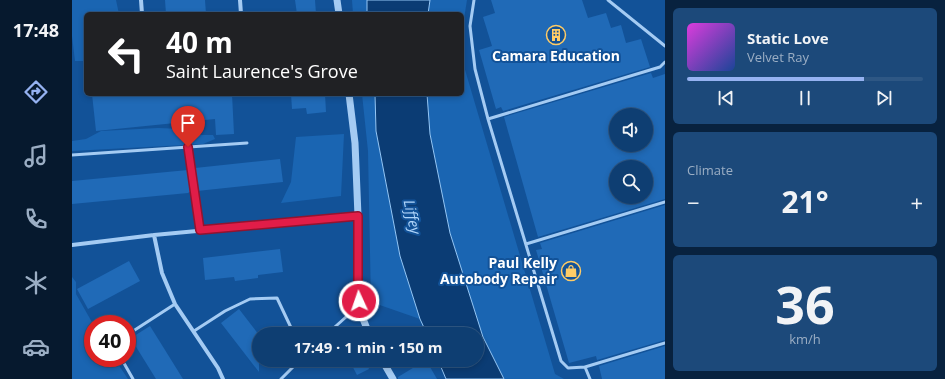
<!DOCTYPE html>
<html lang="en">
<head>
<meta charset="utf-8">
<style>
  :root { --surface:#0e3e72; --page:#1c497a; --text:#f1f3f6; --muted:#9baec4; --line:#2e5784; --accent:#95b2f1 }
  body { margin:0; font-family:"Open Sans",sans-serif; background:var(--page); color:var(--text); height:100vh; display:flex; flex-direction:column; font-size:15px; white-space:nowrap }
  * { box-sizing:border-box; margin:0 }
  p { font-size:13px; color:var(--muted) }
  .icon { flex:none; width:22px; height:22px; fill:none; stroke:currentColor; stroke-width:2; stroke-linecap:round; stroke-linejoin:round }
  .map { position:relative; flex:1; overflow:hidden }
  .sheet { display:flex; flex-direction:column; gap:8px; padding:8px; background:#08223f; width:280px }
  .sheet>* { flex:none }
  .hud { position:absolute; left:12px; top:12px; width:380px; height:84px; border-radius:6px; box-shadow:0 2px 6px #0003,0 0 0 1px var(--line); background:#202124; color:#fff; overflow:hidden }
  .fabs { position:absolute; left:537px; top:108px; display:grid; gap:8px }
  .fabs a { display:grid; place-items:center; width:44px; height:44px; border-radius:50%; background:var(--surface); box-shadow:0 2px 6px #0003,0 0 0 1px var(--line); font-size:20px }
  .speed { position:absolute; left:12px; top:315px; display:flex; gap:8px; font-size:20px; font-weight:700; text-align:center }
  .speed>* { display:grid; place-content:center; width:52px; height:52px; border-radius:50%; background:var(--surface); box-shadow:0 2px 6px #0003,0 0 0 1px var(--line); line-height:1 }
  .speed .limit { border:6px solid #d22; background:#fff; color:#111 }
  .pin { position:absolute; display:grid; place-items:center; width:34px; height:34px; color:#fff; margin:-41px -17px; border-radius:50% 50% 50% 0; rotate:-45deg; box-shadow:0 0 4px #0007 }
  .pin .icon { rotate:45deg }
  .me { position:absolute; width:44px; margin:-22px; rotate:357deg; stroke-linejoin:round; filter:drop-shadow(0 0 3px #0008) }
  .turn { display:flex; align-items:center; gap:14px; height:84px; padding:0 16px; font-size:18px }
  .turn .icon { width:52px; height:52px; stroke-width:2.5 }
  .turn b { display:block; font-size:28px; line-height:34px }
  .big { font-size:30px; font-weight:700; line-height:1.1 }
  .sheet .card { flex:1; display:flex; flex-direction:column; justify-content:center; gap:6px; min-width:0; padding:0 14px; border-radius:6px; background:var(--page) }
  .sheet .dial { align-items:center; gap:0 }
  .dial b { font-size:52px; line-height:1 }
  .song { display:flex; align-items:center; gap:12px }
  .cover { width:48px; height:48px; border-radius:6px; background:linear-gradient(135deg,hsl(300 70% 55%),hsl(220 70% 35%)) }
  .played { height:4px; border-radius:2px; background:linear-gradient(90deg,var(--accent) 75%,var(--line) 75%) }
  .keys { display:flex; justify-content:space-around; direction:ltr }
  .heat { display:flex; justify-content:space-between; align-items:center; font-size:22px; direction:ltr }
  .trip { position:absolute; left:180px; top:327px; width:232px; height:40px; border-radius:20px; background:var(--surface); box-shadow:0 2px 6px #0003,0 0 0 1px var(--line); font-weight:700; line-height:40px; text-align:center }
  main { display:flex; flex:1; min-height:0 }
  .tabs { display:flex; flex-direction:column; width:72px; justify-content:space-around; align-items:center; background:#06192e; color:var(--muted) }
  .tabs .icon { width:28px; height:28px }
  .tabs .on { color:var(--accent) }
  .tabs b { font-size:18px; color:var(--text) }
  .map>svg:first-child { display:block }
  .green { fill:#1a65b2 }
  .water { fill:#0b3c74; stroke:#95c7f6 }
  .building { fill:#206ab7; fill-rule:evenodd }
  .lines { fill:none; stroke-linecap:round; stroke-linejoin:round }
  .service { stroke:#a4cbf3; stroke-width:3 }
  .minor { stroke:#a4cbf3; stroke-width:4 }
  .tertiary { stroke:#a4cbf3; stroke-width:7 }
  .route-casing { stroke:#92132f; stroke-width:10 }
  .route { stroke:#e11d48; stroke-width:7 }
  .labels { text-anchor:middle; stroke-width:4; stroke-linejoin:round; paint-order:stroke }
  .poi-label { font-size:14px; font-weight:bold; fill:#fff; stroke:#125298 }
  .water-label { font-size:15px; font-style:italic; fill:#b0d5fa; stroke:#125298 }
</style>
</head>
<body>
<main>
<nav class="tabs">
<b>17:48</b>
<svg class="icon on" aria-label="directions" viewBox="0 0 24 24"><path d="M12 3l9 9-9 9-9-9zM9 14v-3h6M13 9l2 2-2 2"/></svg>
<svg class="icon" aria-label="music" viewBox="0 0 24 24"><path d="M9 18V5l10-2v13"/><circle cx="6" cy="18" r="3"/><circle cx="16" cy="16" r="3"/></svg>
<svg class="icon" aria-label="phone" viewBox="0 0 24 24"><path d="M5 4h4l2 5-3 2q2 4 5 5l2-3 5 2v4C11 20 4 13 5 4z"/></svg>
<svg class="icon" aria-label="climate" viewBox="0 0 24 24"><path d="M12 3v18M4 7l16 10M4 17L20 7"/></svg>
<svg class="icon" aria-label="car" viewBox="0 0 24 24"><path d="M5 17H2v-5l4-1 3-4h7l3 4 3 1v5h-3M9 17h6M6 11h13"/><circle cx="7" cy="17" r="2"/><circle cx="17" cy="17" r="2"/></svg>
</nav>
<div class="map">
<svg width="593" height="379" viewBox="0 0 593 379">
  <rect width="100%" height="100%" fill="#125298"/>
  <path class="green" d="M0,0H44L47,14H14V61H3L0,36Z
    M280,0H295V14H281Z
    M358,0H395L391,25V63L483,374L492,379H432L411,337L378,233L358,134L355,94H390V14H356Z
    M290,94H303L304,131L328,256L348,319L299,302L296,151Z
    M86,128L111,129L129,135H141L143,139L131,144L0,151V141L14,139L29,131Z
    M272,134L269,196L209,203L219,182L224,137Z
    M0,277L4,282V294L21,324V358H42L56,379H0Z"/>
  <path class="water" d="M295,0H358L356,14H295Z
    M303,94H355L358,134L378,233L411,337L432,379H374L366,360H405V334H355L348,319L328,256L304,131Z"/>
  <path class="building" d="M93,0H133L134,14H94Z
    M223,0H243L244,14H225Z
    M419,0H510L516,18L534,13L539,28L549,25L554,43L569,39L578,67L431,111L429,107L424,109L407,50L420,46L411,17L423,13Z
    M579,73L581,78L593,74V199L466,237L432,117ZM544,115H574V145H544ZM544,167H574V197H544Z
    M20,94H160L162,134L144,135L143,119L24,131Z
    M219,94H253L254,112L235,114L234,108L220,109Z
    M208,159L211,182L125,191L123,168Z
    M116,170L119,191L116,193L0,204V181Z
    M593,205V340L525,360L524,356L497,363L464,250L470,249L468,243Z
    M208,249L211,272L186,275V278L163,281L162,277L133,280L131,258Z
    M57,261L68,281L16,309L5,289Z
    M167,309L187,335V372L149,323Z
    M78,326L93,350L111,379H84L66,350L59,338Z
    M593,346V379H530L527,366Z
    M277,360H293L297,369L285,375Z
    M354,360L365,379H326V377Z"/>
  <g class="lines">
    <path class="service" d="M402,0L398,26L403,69L416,119L489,361L496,368L513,367L593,343
      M536,0L593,46
      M416,119L588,67L593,62
      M116,147L128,230
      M0,155L175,143
      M454,244L593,202
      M122,331L153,311L178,299L205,298L222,334
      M255,334L274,317L288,313
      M55,335L103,304
      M49,358L61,379
      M513,367L518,379
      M209,379L228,360"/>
    <path class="minor" d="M69,0L70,14
      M168,0L169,14
      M82,235L90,273L103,304L146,368L151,379
      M0,245L82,235L286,216"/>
    <path class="tertiary" d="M265,0L267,14
      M277,94L283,143L286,216V291L288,311L297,334
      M310,360L321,379"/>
  </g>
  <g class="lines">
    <g class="route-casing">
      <path id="route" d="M116,147L128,230L286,216V291L287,301"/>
    </g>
    <use href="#route" class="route"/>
  </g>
  <defs>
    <g id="building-ring" transform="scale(1)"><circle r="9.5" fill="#125298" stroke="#fc6" stroke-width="1.5"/><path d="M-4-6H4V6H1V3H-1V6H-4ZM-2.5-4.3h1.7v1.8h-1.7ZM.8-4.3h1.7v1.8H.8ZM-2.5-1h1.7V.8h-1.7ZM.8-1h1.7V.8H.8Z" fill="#fc6"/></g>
    <g id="shop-ring" transform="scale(1)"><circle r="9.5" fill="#125298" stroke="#fc6" stroke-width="1.5"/><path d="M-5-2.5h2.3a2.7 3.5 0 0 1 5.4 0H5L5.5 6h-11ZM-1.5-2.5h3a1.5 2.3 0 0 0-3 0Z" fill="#fc6"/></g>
  </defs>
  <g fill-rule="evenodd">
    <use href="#building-ring" x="484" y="35"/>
    <use href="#shop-ring" x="499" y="271"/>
  </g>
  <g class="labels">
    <g class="poi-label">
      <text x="484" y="61">Camara Education</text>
      <text x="485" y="268" text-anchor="end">Paul Kelly<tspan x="485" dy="16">Autobody Repair</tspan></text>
    </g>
    <g class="water-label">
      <text transform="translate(340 217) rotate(78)" y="5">Liffey</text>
    </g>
  </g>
</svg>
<div class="fabs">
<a><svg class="icon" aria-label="sound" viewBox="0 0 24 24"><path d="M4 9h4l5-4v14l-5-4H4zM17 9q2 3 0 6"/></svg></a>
<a><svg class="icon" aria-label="search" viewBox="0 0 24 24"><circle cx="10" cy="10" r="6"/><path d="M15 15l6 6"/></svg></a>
</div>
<div class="speed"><div class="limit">40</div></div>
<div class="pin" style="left:116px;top:147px;background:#d93025"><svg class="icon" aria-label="arrive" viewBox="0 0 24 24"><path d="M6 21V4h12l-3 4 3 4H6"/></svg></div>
<svg class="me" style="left:287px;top:301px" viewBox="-20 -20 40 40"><circle r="17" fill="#e11d48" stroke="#fff" stroke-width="3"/><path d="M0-11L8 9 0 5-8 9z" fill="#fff"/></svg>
<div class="trip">17:49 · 1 min · 150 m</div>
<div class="hud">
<div class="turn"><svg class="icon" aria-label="left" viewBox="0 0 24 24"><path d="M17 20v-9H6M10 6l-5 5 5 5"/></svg><div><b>40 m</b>Saint Laurence's Grove</div></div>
</div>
</div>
<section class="sheet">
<div class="card">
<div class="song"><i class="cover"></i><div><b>Static Love</b><p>Velvet Ray</p></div></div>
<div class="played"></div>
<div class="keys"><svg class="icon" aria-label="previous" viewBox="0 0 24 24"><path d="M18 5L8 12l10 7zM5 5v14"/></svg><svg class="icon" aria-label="pause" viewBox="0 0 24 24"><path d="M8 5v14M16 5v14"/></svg><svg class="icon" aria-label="next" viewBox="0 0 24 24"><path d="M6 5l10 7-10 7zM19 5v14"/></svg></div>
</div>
<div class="card"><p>Climate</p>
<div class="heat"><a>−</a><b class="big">21°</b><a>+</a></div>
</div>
<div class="card dial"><b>36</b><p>km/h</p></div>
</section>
</main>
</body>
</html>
